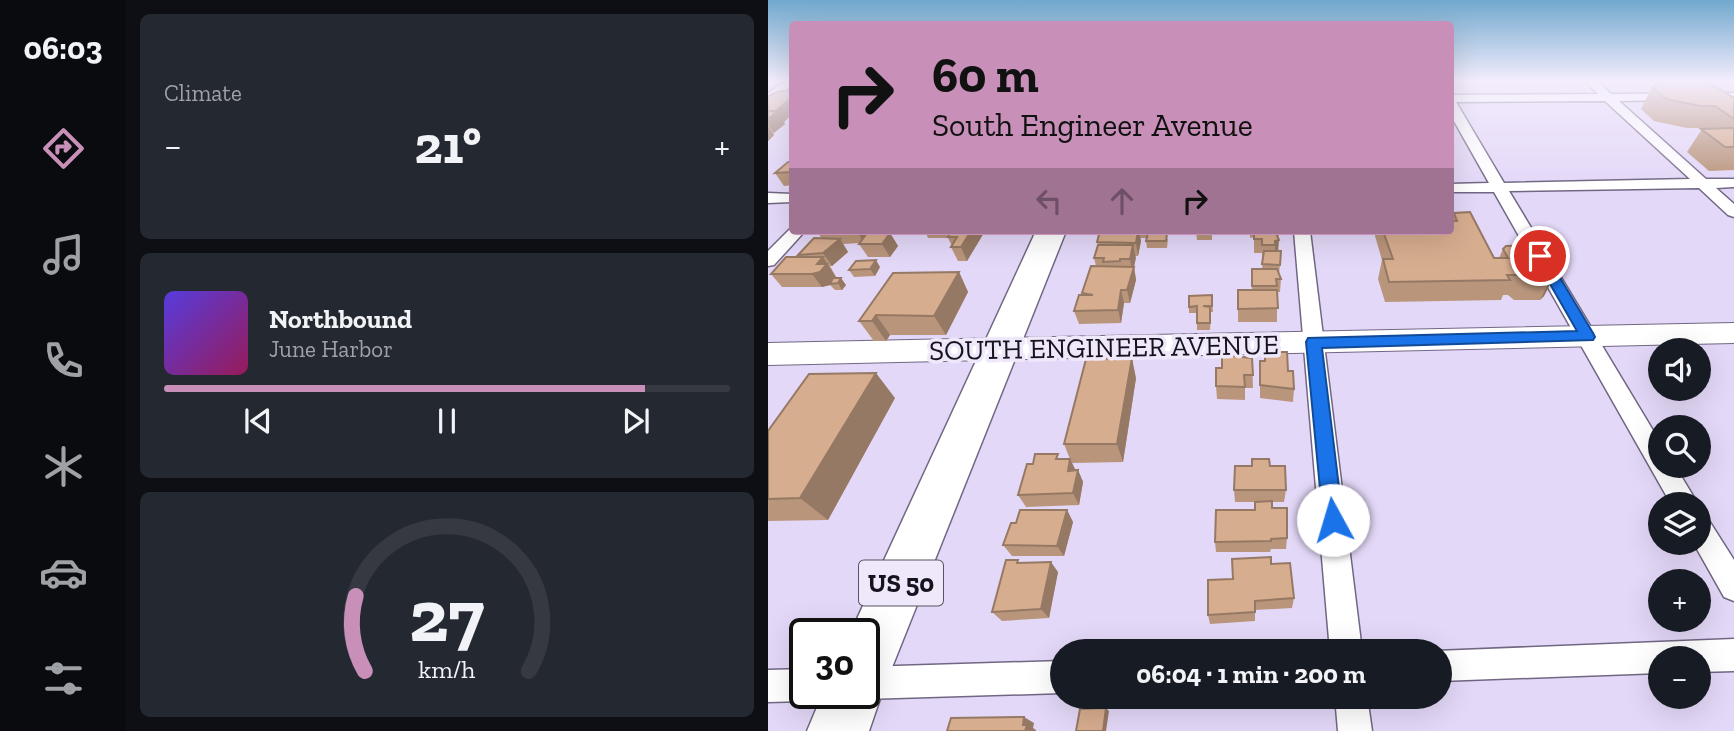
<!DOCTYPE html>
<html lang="en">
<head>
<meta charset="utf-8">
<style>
  :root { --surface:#171b24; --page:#242831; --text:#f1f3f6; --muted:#9ea1a6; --line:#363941; --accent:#c890b8 }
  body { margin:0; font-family:"Zilla Slab",serif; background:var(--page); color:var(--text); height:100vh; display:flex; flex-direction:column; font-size:26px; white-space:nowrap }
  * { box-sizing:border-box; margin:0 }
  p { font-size:23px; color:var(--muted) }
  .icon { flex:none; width:38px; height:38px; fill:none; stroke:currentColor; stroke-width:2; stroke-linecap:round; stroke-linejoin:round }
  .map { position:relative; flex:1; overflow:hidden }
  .panel { display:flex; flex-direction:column; gap:14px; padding:14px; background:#0d0f14; width:642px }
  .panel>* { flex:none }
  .hud { position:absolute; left:21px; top:21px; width:665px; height:214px; border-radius:7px; box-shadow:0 7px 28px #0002; background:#c890b8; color:#111; overflow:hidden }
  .fabs { position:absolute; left:880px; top:338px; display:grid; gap:14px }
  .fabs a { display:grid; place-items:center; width:63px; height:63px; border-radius:50%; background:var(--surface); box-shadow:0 7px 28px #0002; font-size:35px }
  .speed { position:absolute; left:21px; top:618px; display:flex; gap:14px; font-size:35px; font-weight:700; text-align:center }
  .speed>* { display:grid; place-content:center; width:91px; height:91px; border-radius:50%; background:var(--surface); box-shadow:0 7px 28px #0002; line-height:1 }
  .speed .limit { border:4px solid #111; border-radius:10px; background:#fff; color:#111 }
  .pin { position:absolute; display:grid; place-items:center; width:60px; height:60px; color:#fff; margin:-30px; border:4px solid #fff; border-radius:50%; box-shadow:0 2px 7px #0007 }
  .me { position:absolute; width:77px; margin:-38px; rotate:354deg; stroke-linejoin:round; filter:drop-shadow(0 0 5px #0008) }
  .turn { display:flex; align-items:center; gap:24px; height:147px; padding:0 28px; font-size:32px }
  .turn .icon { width:91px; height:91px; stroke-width:2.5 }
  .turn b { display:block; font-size:49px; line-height:60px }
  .lanes { display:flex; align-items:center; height:66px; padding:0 28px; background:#0003; justify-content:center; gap:35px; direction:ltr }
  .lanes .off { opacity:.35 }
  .big { font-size:52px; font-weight:700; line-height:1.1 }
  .panel .widget { flex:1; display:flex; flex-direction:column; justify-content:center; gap:10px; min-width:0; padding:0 24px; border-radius:10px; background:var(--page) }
  .panel .dial { align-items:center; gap:0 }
  .dial svg { height:182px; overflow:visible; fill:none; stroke:var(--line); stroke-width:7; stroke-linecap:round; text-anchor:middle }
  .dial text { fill:var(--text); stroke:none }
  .song { display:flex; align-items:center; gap:21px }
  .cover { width:84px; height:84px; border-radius:10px; background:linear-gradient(135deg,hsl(250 70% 55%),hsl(330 70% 35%)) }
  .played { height:7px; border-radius:4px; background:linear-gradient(90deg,var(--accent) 85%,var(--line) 85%) }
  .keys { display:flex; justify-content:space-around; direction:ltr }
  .heat { display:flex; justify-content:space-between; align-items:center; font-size:38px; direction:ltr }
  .trip { position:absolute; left:282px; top:639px; width:402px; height:70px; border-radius:35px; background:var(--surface); box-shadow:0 7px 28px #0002; font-weight:700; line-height:70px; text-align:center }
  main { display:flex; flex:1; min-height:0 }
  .dock { display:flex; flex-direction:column; width:126px; justify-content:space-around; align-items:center; background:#090b0e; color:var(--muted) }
  .dock .icon { width:49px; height:49px }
  .dock .on { color:var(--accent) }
  .dock b { font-size:32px; color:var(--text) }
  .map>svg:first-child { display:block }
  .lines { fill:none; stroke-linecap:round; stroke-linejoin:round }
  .street-casing { stroke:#726783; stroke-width:3 }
  .secondary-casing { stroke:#726783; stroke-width:2 }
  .highway-casing { stroke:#726783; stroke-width:3 }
  .street { fill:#fff; fill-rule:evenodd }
  .secondary { fill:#fff; fill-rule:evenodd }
  .highway { fill:#fff; fill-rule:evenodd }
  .wall { fill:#b9957b }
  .shaded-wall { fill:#967964 }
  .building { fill:#d7ad8f; stroke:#967964; stroke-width:2 }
  .route { fill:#1a73e8; stroke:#114b97; stroke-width:2 }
  .labels { text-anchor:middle; stroke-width:7; stroke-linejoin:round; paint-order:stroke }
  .shield { fill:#efe8fb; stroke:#585360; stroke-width:2 }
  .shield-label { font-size:26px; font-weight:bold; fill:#17131e }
  .street-label { font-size:28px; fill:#17131e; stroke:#efe8fb }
</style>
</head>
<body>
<main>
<nav class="dock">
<b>06:03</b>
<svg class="icon on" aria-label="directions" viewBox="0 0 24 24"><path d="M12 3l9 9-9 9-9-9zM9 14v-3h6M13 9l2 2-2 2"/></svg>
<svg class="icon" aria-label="music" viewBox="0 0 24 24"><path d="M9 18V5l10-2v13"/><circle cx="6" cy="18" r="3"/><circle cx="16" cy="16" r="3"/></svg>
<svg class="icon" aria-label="phone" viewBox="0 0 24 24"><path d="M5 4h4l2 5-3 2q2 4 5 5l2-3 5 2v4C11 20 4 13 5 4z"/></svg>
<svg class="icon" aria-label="climate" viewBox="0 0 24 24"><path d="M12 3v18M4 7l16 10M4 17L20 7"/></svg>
<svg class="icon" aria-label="car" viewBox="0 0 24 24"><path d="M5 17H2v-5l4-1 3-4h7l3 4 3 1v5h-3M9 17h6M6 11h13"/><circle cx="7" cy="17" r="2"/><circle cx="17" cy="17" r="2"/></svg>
<svg class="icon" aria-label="filters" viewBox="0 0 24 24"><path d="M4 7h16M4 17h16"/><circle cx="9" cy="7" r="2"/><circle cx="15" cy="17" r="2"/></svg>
</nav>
<section class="panel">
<div class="widget"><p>Climate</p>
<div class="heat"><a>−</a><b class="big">21°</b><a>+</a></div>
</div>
<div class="widget">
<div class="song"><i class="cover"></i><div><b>Northbound</b><p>June Harbor</p></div></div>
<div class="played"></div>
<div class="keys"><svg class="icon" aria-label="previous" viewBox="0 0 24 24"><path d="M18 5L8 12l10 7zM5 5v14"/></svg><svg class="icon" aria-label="pause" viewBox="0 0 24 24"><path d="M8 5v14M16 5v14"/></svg><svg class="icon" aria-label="next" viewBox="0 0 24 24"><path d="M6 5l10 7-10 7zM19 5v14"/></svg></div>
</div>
<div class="widget dial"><svg viewBox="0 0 100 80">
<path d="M14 69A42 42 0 1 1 86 69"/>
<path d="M14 69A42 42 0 0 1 10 36" stroke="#c890b8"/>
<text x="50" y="56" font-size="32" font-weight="700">27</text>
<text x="50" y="72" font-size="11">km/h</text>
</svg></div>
</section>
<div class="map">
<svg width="966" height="731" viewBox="0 0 966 731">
  <rect width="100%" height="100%" fill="#e4d8f8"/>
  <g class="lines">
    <g class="street-casing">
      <path id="street" d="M18,80H24V86L0,101V93Z
        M816,80H828L843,94L966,93V99L851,101L938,179H966V187L948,188L966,204V217L960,215L931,188L741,191L892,442V466H907L930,504H903L726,192H682V184L721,183L682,114V95L830,94ZM837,101L922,179L736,183L688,102Z
        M0,193L24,194V202L0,203Z
        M24,227V231H37L6,265L0,266V251Z
        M526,231H542L594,651H562Z
        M931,515L940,519L966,560V601L956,597L925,542H931Z
        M966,639V671L931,672V658H892V673L672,681V651H668Z
        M294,661V693L96,699L84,693H96V667Z
        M37,669V693H50L48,696L37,701L0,702V670Z
        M567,696H599L604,731H570Z"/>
    </g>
    <g class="secondary-casing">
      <path id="secondary" d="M966,323V343L0,365V343Z"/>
    </g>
    <g class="highway-casing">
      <path id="highway" d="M268,231H298L115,690L101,731H39L55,693H96V634H82Z"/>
    </g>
    <use href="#street" class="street"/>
    <use href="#secondary" class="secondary"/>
    <use href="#highway" class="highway"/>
  </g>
  <path class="wall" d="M24,84V114L16,122L17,124L5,133L6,135L0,141V96L22,91L20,86Z
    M884,87L966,98V170L941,171L919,152L934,129L933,128H919L886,121L873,109Z
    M24,163V185L16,186L7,173Z
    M686,213L726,258H731L735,249L786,276L776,296L772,300H746L740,295H735L733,300L617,302L610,279L614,260L607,236L608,231H682L683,221Z
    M49,231H103L102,233H122L130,246L122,257H100L91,244L92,243L75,244L80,252L64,266H62L68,277L67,278L78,285L74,290H67L62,285L54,287H14L3,274L32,257L30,255L54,239Z
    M157,231H217L199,261H190L183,247L184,246L180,238H160Z
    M332,231H388L387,233L400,239L399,248H379L378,241L379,238H372L373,241L370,256H367L366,267L368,280L362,303H356L353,323L311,324L306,311L314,295V293L328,266L326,258L330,245L329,242Z
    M428,231H450V233H444V240H429Z
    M475,231H511V236H509L510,251H513L511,275L513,279L512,292H509V322H470V290H484V269H494L495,259L494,253H486V237L482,238V235H475Z
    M112,267L107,276L86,277L81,270Z
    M191,272L200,292L178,335H122L118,341H106L91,321Z
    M444,295L445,312H443L442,330H429V313H421V307Z
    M484,358L485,388H477V400L449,399L448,386L454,368Z
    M492,361L520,371L526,389L525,402L492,398Z
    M368,378L355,462L304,463L308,471L310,470L315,482L311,505L258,507L250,495L265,464L292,459H302L296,444Z
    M127,398L60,520L0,521V431Z
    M502,466L518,490L516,502H504V508L519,538L518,549H503L502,552H448L447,542L487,510V502H467L466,490Z
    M299,510L305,522L296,556H244L235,545L248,523Z
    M253,563L290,572L281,618L234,621L224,612Z
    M503,564L526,598L524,608L487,610V621L442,624L440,615L465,579Z"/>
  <path class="shaded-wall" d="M24,97V114L16,122L17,124L6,133L0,124V119L9,113L8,111Z
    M0,126L6,135L0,141Z
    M89,231H103L96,243Z
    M203,231H217L199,261L193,247Z
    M370,231H371L373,241L370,256L368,243Z
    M122,233L130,246L122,257L114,244Z
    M72,239L80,252L64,266L55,253Z
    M511,240L510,253L507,254V241Z
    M365,245L368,258L366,267L368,280L362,303L359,290L364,271L362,259Z
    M55,257L68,277L62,285L54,287L44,274L49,264Z
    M108,260L112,267L107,276L102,269Z
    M191,272L200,292L178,335L166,316Z
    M786,276L776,296L772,300L782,280Z
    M73,278L78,285L74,290L70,283Z
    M353,290L356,303L353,323L350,310Z
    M108,315L122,335L118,341L104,321Z
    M364,358L368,378L355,462L349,444Z
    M108,373L127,398L60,520L32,498Z
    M302,459L308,471H300Z
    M310,470L315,482L311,505L305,493Z
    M299,510L305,522L296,556L289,546Z
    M283,562L290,572L281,618L273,609Z
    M338,708L341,711L338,731H335Z
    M256,717L266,723L265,728L268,730V731H257L255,725Z"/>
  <path class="building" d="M898,80H925L948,87L966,98V119L947,106H932L898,99L884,87Z
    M12,91H24V97L8,111H0V96Z
    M0,111L9,112L0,119Z
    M966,128V147H957L933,129Z
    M20,162L24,163V172L7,173Z
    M702,212L726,258H740L735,249L738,246L762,245L770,249L786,276L782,280H756L749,275H739L742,280L621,282L615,259H625L615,231H682V221H689L686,213Z
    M184,231H203L193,247H183L189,237H180Z
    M332,231H370L368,243L329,242Z
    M428,231H444L443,233H428Z
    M486,231H507L511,240L507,241V245H494V239H486Z
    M99,233H122L114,244H91Z
    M380,233H399L398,241H378Z
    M46,238L72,239L55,253L30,255Z
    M330,245H365L362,259H352V261L335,262L336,258H326Z
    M496,251H513L512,265L494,264Z
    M18,257H55L49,264H59L52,272L44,274H3Z
    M108,260L102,269L81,270L88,261Z
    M323,266L366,267L359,290H353L350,310L306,311L311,295H325L314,293Z
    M484,269H509L513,279H508L509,286H484Z
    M191,272L166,316L108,315L104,321H91L125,273Z
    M65,278H73L70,283L62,284Z
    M470,290H509L510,308L470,309Z
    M444,295V306H435L442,307V323H429V306L421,307V296Z
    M497,352H519L520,371H525L526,389L492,385V361H497Z
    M454,355L484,358L485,375H476L477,387L448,386V368H454Z
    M364,358L349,444H296L318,359Z
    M108,373L32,498L0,499V431L41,374Z
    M267,454H290L288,459H302L300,471L310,470L305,493L250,495L259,464H265Z
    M484,459H501L502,466H517L518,490H466L467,466H484Z
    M504,501V508H519V538L503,539V541L447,542L448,510H487V502Z
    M252,510H299L289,546L235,545L243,523H248Z
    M503,557V564L522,563L526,598L487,601V612L440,615V580L465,579L464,559Z
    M238,560H250L249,563L283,562L273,609L224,612Z
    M338,708L335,731H308L312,709Z
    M256,717L255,725H259L257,731H179L183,718Z"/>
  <linearGradient id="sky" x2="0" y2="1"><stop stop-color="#71a8ce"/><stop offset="0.44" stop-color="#f3edfc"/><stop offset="1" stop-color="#f3edfc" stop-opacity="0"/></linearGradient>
  <rect width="966" height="183" fill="url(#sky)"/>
  <path class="route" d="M772,252L779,256L825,333L827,337L825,340L554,348L575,520L572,527L565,530L558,527L555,520L538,342L540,338L809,331L766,256Z"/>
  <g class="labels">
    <rect class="shield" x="91" y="560.5" width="84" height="45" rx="5"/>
    <g class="shield-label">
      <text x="133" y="592">US 50</text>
    </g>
    <g class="street-label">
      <text transform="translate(336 347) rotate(-1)" y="10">SOUTH ENGINEER AVENUE</text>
    </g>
  </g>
</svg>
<div class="fabs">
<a><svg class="icon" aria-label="sound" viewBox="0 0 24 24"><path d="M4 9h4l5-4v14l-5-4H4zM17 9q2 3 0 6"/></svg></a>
<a><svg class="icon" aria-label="search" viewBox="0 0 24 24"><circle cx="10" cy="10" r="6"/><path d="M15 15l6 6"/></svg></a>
<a><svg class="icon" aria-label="layers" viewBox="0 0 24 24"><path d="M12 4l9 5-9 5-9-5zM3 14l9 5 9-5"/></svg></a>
<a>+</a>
<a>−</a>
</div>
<div class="speed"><div class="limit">30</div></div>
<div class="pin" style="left:772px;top:256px;background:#d93025"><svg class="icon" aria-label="arrive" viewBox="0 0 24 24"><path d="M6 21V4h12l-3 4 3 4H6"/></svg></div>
<svg class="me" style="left:565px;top:520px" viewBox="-20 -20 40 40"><circle r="19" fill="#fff"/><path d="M0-13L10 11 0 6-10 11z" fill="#1a73e8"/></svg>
<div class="trip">06:04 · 1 min · 200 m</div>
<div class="hud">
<div class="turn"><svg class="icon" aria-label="right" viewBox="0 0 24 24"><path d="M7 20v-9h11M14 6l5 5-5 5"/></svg><div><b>60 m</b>South Engineer Avenue</div></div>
<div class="lanes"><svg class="icon off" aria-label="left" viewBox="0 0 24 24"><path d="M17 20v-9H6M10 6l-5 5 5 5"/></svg><svg class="icon off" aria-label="ahead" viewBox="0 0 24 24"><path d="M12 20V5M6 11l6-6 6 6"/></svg><svg class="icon" aria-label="right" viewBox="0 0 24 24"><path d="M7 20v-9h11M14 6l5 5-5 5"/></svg></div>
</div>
</div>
</main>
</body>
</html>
